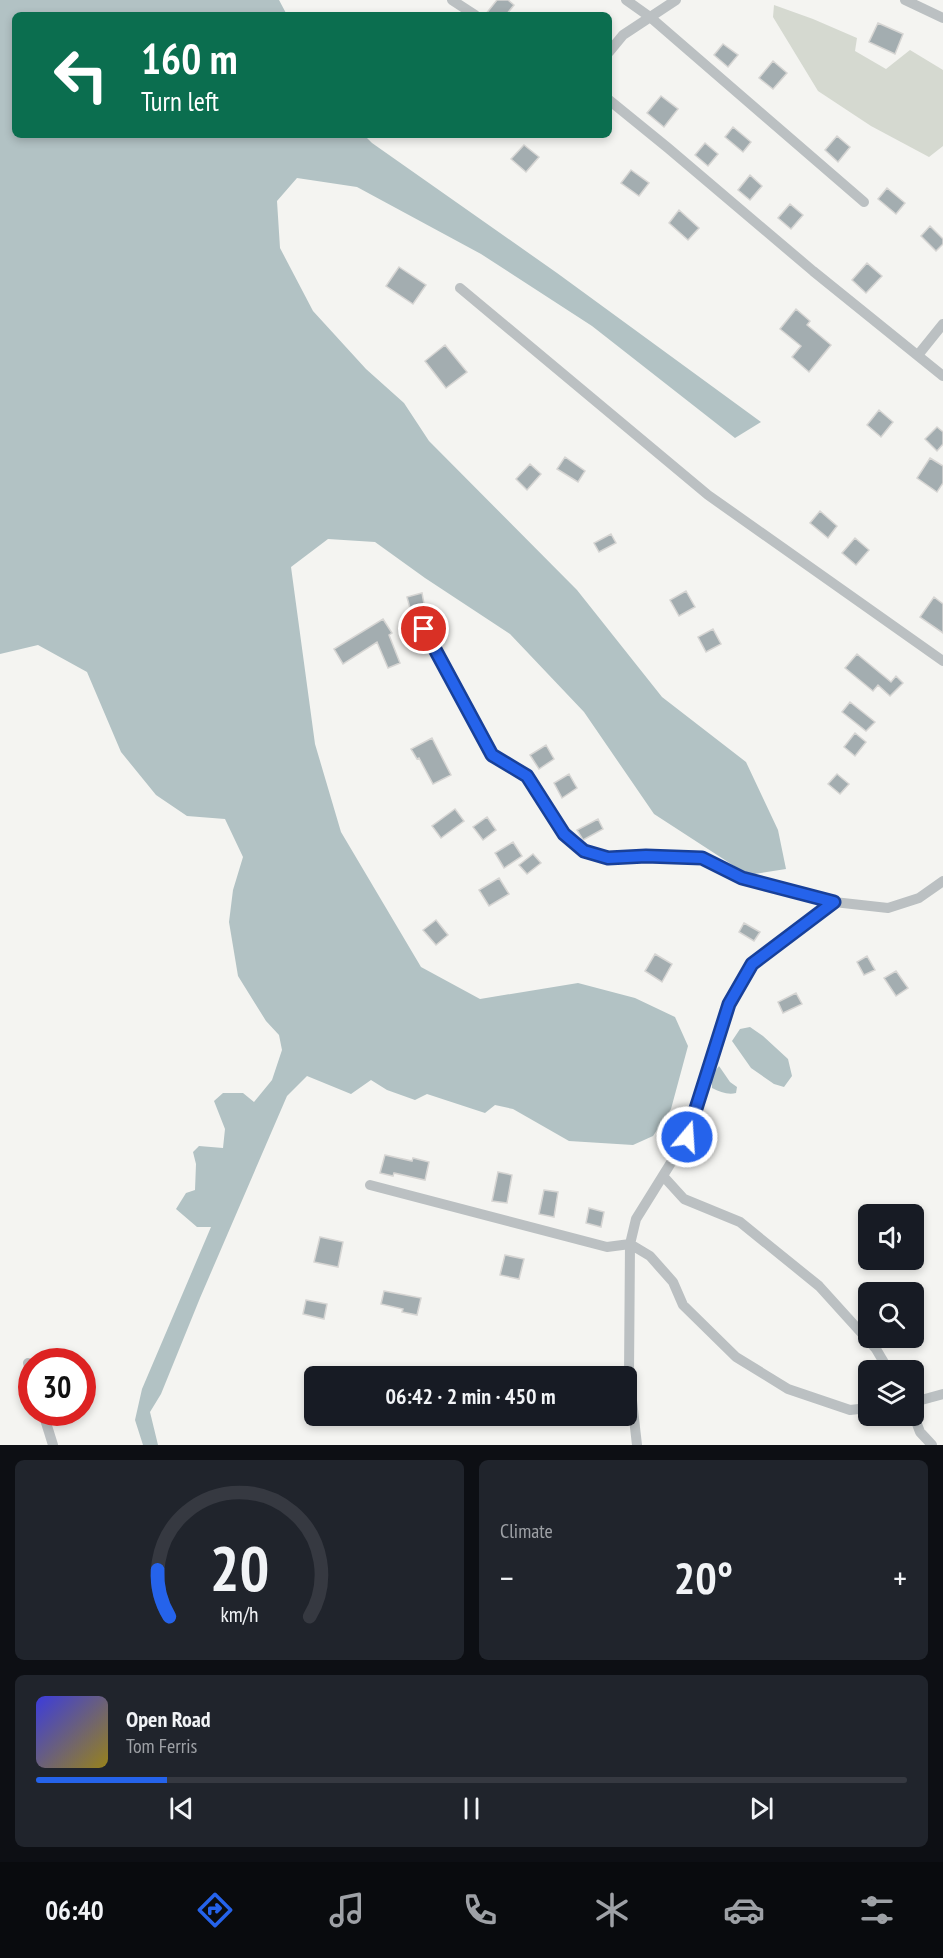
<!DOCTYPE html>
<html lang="en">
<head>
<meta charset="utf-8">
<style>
  :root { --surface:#171b24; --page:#20242c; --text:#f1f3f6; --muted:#9ea1a6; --line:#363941; --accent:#2563eb }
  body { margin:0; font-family:"PT Sans Narrow",sans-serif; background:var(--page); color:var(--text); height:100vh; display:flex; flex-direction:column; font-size:22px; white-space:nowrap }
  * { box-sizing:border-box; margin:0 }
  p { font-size:20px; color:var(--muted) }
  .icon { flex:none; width:33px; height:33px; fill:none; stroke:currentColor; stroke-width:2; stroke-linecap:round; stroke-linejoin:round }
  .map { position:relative; height:1445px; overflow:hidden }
  .details { display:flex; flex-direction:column; gap:15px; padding:15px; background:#0d0f14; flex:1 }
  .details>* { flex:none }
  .top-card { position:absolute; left:12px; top:12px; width:600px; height:126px; border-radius:9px; box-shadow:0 3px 9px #0003; background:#0b6e4f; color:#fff; overflow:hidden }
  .tools { position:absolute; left:858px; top:1204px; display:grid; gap:12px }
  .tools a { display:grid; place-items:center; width:66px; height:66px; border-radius:9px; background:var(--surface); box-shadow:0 3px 9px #0003; font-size:30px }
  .speed { position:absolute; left:18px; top:1348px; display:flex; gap:12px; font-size:30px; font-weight:700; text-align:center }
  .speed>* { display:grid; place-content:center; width:78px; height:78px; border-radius:50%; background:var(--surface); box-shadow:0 3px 9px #0003; line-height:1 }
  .speed .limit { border:9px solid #d22; background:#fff; color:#111 }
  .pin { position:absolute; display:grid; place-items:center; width:51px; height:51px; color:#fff; margin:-26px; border:3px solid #fff; border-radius:50%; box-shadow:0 2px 6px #0007 }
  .me { position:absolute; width:66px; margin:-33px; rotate:18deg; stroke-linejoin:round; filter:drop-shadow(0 0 4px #0008) }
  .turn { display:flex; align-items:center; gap:21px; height:126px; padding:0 30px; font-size:27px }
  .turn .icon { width:78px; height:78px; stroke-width:2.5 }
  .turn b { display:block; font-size:42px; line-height:51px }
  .big { font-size:45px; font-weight:700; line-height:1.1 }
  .details .card { flex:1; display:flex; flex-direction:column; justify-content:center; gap:9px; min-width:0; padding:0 21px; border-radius:9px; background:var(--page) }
  .details .dial { align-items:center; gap:0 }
  .dial svg { height:156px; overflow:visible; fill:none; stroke:var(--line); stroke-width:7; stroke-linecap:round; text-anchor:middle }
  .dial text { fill:var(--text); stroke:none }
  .song { display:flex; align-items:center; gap:18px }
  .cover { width:72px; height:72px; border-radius:9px; background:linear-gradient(135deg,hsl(240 70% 55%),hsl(50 70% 35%)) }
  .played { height:6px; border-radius:3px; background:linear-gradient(90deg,var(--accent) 15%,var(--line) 15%) }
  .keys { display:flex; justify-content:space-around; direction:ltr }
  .heat { display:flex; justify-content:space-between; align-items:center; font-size:33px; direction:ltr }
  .details .tiles { flex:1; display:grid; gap:15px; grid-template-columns:1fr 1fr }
  .card:last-child { grid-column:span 2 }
  .trip { position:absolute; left:304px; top:1366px; width:333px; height:60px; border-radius:9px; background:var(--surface); box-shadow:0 3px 9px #0003; font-weight:700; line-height:60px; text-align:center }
  .menu { display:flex; height:96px; justify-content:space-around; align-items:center; background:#090b0e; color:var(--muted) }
  .menu .icon { width:42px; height:42px }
  .menu .current { color:var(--accent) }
  .menu b { font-size:27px; color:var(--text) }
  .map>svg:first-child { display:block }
  .green { fill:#d5d9d0 }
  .water { fill:#b2c2c4 }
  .building { fill:#a3adb0; stroke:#d6d5d3; stroke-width:1.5 }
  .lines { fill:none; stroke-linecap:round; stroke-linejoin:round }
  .minor { stroke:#bbc0c2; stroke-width:10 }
  .route-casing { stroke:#184099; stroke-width:15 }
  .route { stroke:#2563eb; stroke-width:10 }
</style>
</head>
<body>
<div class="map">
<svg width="943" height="1445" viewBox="0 0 943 1445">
  <rect width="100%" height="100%" fill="#f4f4f1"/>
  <path class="green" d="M774,5L813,19L857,38L855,51L886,69L910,50L943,70V146L929,157L871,126L818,91L773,17Z"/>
  <path class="water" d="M0,0H279L287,15H15V135H364L372,143L557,273L761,422L735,438L592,326L481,254L357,187L297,178L277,201L280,248L313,311L366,369L404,403L429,441L577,590L662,697L746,762L778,830L786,869L748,875L654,814L584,712L510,634L425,578L375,542L328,539L291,567L315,744L341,832L421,967L480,999L578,983L635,998L675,1017L688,1046L671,1109L653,1136L633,1145L569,1141L513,1109L495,1105L485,1113L427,1094L415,1100L387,1090L371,1080L351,1094L307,1076L287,1096L200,1298L161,1394L150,1412L158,1445H143L135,1420L142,1389L211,1227H197L176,1209L186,1193L195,1190L196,1164L193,1152L199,1146L223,1148L225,1129L214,1101L223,1093H243L254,1102L272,1080L282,1050L279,1035L266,1021L238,976L229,922L233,890L243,857L225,819L187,816L156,795L121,752L87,672L38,645L0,654Z
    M750,1027L763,1036L788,1059L792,1076L784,1087L774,1084L751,1068L732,1041L740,1029Z
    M719,1066L730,1082L737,1087L736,1093C728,1095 720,1092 712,1088V1075Z"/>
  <path class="building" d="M497,0H508L514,5L506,15H485Z
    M878,23L903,34L895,54L869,42Z
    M723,44L738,55L728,67L714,55Z
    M773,61L787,73L773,89L759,78Z
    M661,96L678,109L664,127L647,113Z
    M733,127L751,142L743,152L725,137Z
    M837,136L850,147L838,162L825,150Z
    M705,143L718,154L708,166L695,155Z
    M524,145L539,157L526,172L511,159Z
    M631,170L649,183L639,196L621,183Z
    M750,175L762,186L750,200L738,190Z
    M887,188L905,203L896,214L878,199Z
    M790,204L803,215L791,229L778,218Z
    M679,210L699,228L688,240L669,223Z
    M930,226L943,239V244L936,251L921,236Z
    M867,263L882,276L866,293L852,280Z
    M399,267L426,285L413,304L386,286Z
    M796,309L810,321L807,325L831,345L809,372L792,357L801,346L780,329Z
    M445,345L467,372L446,388L425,361Z
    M879,410L893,422L881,437L867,425Z
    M937,427L943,432V444L937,451L925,439Z
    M565,457L585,471L578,482L557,469Z
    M930,458L943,466V483L937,492L917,478Z
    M530,464L541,474L527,490L516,479Z
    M820,511L837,526L828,538L810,523Z
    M611,534L616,543L599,552L594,543Z
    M855,538L869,550L856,565L842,553Z
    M686,591L695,607L679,616L670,600Z
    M422,593L425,609L411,612L407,597Z
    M934,597L943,604V633L920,617Z
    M383,619L392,633L389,635L400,663L388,668L377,642L343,664L334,649Z
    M713,629L721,644L706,652L698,637Z
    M857,654L891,682L896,676L903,683L890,696L878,685L873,691L845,668Z
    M850,702L875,722L866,731L842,712Z
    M855,733L866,742L855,756L844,747Z
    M432,738L451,775L433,784L419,758L417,759L411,749Z
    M546,745L554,759L539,769L530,755Z
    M569,774L577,788L562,798L554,783Z
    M837,774L849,784L840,794L828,784Z
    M455,809L464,821L441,838L432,826Z
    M487,817L496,830L483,840L473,827Z
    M598,819L603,829L583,840L577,830Z
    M513,842L522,856L504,868L495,853Z
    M533,854L541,863L527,874L519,865Z
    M499,878L509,894L489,906L479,890Z
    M436,920L448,935L436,945L423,930Z
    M744,923L760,932L754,941L739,932Z
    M655,954L672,964L662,982L645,971Z
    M867,956L875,970L864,975L857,962Z
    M896,971L908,988L896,996L884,978Z
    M796,993L802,1004L783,1013L778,1002Z
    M385,1155L412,1161L413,1158L429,1162L425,1180L394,1173L393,1176L380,1173Z
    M498,1172L512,1175L507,1203L492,1201Z
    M544,1190L558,1192L554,1217L539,1214Z
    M589,1208L604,1212L601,1227L586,1223Z
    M320,1237L343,1242L338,1267L314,1262Z
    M505,1255L524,1259L519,1279L500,1275Z
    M384,1291L421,1298L417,1315L402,1312L403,1309L381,1304Z
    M306,1300L327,1304L324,1319L303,1314Z"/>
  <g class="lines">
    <path class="minor" d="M452,0L475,15
      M626,0L650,17L864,202
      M905,0L943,18
      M609,52L623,35L676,0
      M609,100L668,148L813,271L943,376
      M460,288L708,495L943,661
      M918,355L943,324
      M424,629L492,755L527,776L564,834L584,851L608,858L646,856L702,858L742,878L834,902
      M664,1177L684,1199L740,1222L819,1286L876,1349L889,1371
      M370,1185L607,1247L630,1244L636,1219L687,1137L730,1004L752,965L834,902L888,908L919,898L943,881
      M28,1363L32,1375
      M914,1402L943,1394
      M43,1413L53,1445
      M914,1416L920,1432L932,1445
      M637,1445L629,1374L630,1244L650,1256L673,1282L683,1305L736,1357L788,1389L850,1410L868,1408"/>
  </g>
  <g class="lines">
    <g class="route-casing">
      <path id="route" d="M424,629L492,755L527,776L564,834L584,851L608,858L646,856L702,858L742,878L834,902L752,964L729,1004L687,1137"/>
    </g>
    <use href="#route" class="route"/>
  </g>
</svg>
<div class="tools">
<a><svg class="icon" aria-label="sound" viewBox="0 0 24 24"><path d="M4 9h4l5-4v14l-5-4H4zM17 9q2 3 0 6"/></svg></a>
<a><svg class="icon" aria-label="search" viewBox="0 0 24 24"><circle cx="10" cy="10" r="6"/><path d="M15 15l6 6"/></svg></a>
<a><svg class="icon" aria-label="layers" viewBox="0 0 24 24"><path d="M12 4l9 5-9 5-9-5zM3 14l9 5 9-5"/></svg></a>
</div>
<div class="speed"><div class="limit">30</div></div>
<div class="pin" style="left:424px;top:629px;background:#d93025"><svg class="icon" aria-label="arrive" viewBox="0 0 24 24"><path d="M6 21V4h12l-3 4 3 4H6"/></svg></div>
<svg class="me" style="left:687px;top:1137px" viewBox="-20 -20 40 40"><circle r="17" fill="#2563eb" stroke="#fff" stroke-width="3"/><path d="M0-11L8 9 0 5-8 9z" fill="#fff"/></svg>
<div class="trip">06:42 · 2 min · 450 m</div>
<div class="top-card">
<div class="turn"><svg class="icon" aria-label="left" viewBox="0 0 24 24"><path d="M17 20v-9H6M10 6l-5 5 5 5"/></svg><div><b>160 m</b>Turn left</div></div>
</div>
</div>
<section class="details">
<div class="tiles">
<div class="card dial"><svg viewBox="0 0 100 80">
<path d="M14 69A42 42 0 1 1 86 69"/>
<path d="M14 69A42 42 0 0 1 8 45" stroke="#2563eb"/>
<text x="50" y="56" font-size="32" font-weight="700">20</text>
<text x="50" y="72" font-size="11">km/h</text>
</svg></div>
<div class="card"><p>Climate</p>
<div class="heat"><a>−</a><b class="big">20°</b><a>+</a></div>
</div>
<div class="card">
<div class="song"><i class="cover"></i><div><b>Open Road</b><p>Tom Ferris</p></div></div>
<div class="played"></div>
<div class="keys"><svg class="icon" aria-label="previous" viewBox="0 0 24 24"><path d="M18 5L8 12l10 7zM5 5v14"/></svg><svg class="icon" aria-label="pause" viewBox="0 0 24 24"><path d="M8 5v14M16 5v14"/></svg><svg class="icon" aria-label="next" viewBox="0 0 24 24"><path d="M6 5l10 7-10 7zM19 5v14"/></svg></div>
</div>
</div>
</section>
<nav class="menu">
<b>06:40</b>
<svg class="icon current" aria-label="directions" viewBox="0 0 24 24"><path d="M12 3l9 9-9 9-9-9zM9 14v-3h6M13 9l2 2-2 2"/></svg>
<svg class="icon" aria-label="music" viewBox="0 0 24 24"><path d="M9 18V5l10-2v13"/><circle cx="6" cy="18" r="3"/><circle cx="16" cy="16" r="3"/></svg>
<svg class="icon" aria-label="phone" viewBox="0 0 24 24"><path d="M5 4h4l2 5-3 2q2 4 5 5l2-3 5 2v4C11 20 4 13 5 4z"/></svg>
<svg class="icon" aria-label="climate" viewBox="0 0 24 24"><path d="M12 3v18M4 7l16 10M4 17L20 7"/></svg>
<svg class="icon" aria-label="car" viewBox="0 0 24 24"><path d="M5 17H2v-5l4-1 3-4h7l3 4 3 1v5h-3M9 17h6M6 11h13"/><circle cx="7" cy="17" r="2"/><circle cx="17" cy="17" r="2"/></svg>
<svg class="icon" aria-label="filters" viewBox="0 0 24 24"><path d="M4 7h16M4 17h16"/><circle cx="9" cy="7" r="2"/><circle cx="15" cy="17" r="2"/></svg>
</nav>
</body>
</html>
